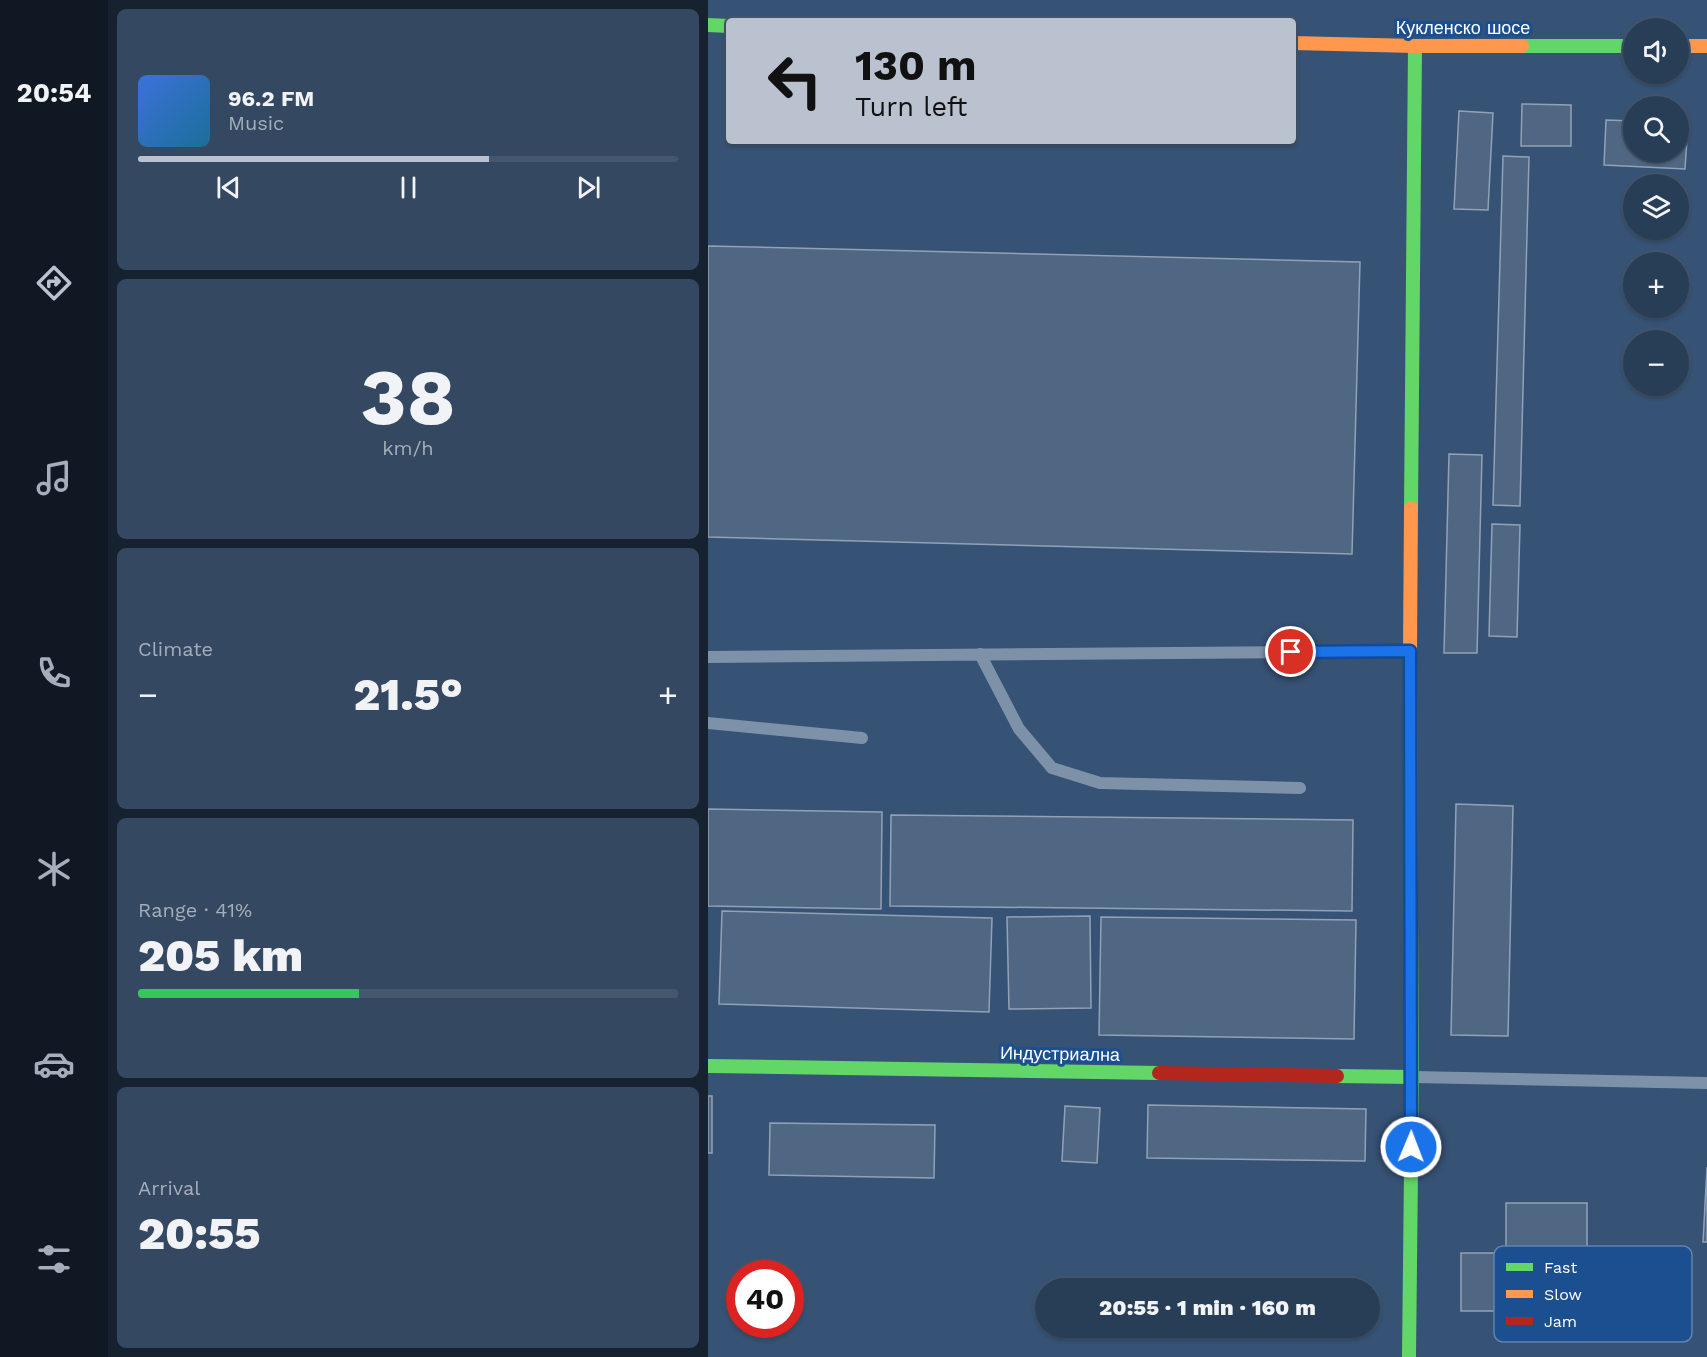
<!DOCTYPE html>
<html lang="en">
<head>
<meta charset="utf-8">
<style>
  :root { --surface:#283e57; --page:#344961; --text:#f1f3f6; --muted:#a5aeba; --line:#44576d; --accent:#b9c2ce }
  body { margin:0; font-family:"Work Sans",sans-serif; background:var(--page); color:var(--text); height:100vh; display:flex; flex-direction:column; font-size:22px; white-space:nowrap }
  * { box-sizing:border-box; margin:0 }
  p { font-size:20px; color:var(--muted) }
  .icon { flex:none; width:33px; height:33px; fill:none; stroke:currentColor; stroke-width:2; stroke-linecap:round; stroke-linejoin:round }
  .map { position:relative; flex:1; overflow:hidden }
  .sheet { display:flex; flex-direction:column; gap:9px; padding:9px; background:#162230; width:600px }
  .sheet>* { flex:none }
  .guide { position:absolute; left:18px; top:18px; width:570px; height:126px; border-radius:6px; box-shadow:0 2px 4px #0004,0 0 0 2px var(--line); background:#b9c2ce; color:#111; overflow:hidden }
  .buttons { position:absolute; left:915px; top:18px; display:grid; gap:12px }
  .buttons a { display:grid; place-items:center; width:66px; height:66px; border-radius:50%; background:var(--surface); box-shadow:0 2px 4px #0004,0 0 0 2px var(--line); font-size:30px }
  .speed { position:absolute; left:18px; top:1260px; display:flex; gap:12px; font-size:30px; font-weight:700; text-align:center }
  .speed>* { display:grid; place-content:center; width:78px; height:78px; border-radius:50%; background:var(--surface); box-shadow:0 2px 4px #0004,0 0 0 2px var(--line); line-height:1 }
  .speed .limit { border:9px solid #d22; background:#fff; color:#111 }
  .pin { position:absolute; display:grid; place-items:center; width:51px; height:51px; color:#fff; margin:-26px; border:3px solid #fff; border-radius:50%; box-shadow:0 2px 6px #0007 }
  .me { position:absolute; width:66px; margin:-33px; rotate:1deg; stroke-linejoin:round; filter:drop-shadow(0 0 4px #0008) }
  .turn { display:flex; align-items:center; gap:21px; height:126px; padding:0 30px; font-size:27px }
  .turn .icon { width:78px; height:78px; stroke-width:2.5 }
  .turn b { display:block; font-size:42px; line-height:51px }
  .big { font-size:45px; font-weight:800; line-height:1.1 }
  .sheet .tile { flex:1; display:flex; flex-direction:column; justify-content:center; gap:9px; min-width:0; padding:0 21px; border-radius:9px; background:var(--page) }
  .sheet .dial { align-items:center; gap:0 }
  .dial b { font-size:78px; line-height:1 }
  .song { display:flex; align-items:center; gap:18px }
  .cover { width:72px; height:72px; border-radius:9px; background:linear-gradient(135deg,hsl(220 70% 55%),hsl(200 70% 35%)) }
  .played { height:6px; border-radius:3px; background:linear-gradient(90deg,var(--accent) 65%,var(--line) 65%) }
  .keys { display:flex; justify-content:space-around; direction:ltr }
  .heat { display:flex; justify-content:space-between; align-items:center; font-size:33px; direction:ltr }
  .charge { height:9px; border-radius:4px; background:linear-gradient(90deg,#34c759 41%,var(--line) 0) }
  .trip { position:absolute; left:327px; top:1278px; width:345px; height:60px; border-radius:30px; background:var(--surface); box-shadow:0 2px 4px #0004,0 0 0 2px var(--line); font-weight:800; line-height:60px; text-align:center }
  main { display:flex; flex:1; min-height:0 }
  .tab-bar { display:flex; flex-direction:column; width:108px; justify-content:space-around; align-items:center; background:#101923; color:var(--muted) }
  .tab-bar .icon { width:42px; height:42px }
  .tab-bar .active { color:var(--accent) }
  .tab-bar b { font-size:27px; color:var(--text) }
  .map>svg:first-child { display:block }
  .building { fill:#506783; stroke:#92a2b6; stroke-width:1.5 }
  .lines { fill:none; stroke-linecap:round; stroke-linejoin:round }
  .lane { stroke:#7d92a8; stroke-width:12 }
  .fast { stroke:#63d668; stroke-width:14 }
  .slow { stroke:#ff974d; stroke-width:14 }
  .jam { stroke:#b3261e; stroke-width:14 }
  .route-casing { stroke:#114b97; stroke-width:15 }
  .route { stroke:#1a73e8; stroke-width:10 }
  .labels { text-anchor:middle; stroke-width:6; stroke-linejoin:round; paint-order:stroke }
  .street-label { font-size:18px; fill:#fff; stroke:#1b4f8f }
  .key { fill:#1b4f8f; stroke:#5f84b1; stroke-width:1.5 }
  .key-label { font-size:16px; fill:#fff }
</style>
</head>
<body>
<main>
<nav class="tab-bar">
<b>20:54</b>
<svg class="icon active" aria-label="directions" viewBox="0 0 24 24"><path d="M12 3l9 9-9 9-9-9zM9 14v-3h6M13 9l2 2-2 2"/></svg>
<svg class="icon" aria-label="music" viewBox="0 0 24 24"><path d="M9 18V5l10-2v13"/><circle cx="6" cy="18" r="3"/><circle cx="16" cy="16" r="3"/></svg>
<svg class="icon" aria-label="phone" viewBox="0 0 24 24"><path d="M5 4h4l2 5-3 2q2 4 5 5l2-3 5 2v4C11 20 4 13 5 4z"/></svg>
<svg class="icon" aria-label="climate" viewBox="0 0 24 24"><path d="M12 3v18M4 7l16 10M4 17L20 7"/></svg>
<svg class="icon" aria-label="car" viewBox="0 0 24 24"><path d="M5 17H2v-5l4-1 3-4h7l3 4 3 1v5h-3M9 17h6M6 11h13"/><circle cx="7" cy="17" r="2"/><circle cx="17" cy="17" r="2"/></svg>
<svg class="icon" aria-label="filters" viewBox="0 0 24 24"><path d="M4 7h16M4 17h16"/><circle cx="9" cy="7" r="2"/><circle cx="15" cy="17" r="2"/></svg>
</nav>
<section class="sheet">
<div class="tile">
<div class="song"><i class="cover"></i><div><b>96.2 FM</b><p>Music</p></div></div>
<div class="played"></div>
<div class="keys"><svg class="icon" aria-label="previous" viewBox="0 0 24 24"><path d="M18 5L8 12l10 7zM5 5v14"/></svg><svg class="icon" aria-label="pause" viewBox="0 0 24 24"><path d="M8 5v14M16 5v14"/></svg><svg class="icon" aria-label="next" viewBox="0 0 24 24"><path d="M6 5l10 7-10 7zM19 5v14"/></svg></div>
</div>
<div class="tile dial"><b>38</b><p>km/h</p></div>
<div class="tile"><p>Climate</p>
<div class="heat"><a>−</a><b class="big">21.5°</b><a>+</a></div>
</div>
<div class="tile"><p>Range · 41%</p><b class="big">205 km</b><div class="charge"></div></div>
<div class="tile"><p>Arrival</p><b class="big">20:55</b></div>
</section>
<div class="map">
<svg width="999" height="1357" viewBox="0 0 999 1357">
  <rect width="100%" height="100%" fill="#365274"/>
  <path class="building" d="M814,104L863,105V146H813Z
    M751,111L785,113L780,210L746,209Z
    M898,120L926,121V152H970V124H980L977,169L896,165Z
    M795,156L821,157L812,506L785,505Z
    M0,246L652,262L644,554L0,537Z
    M741,454L774,455L769,653H736Z
    M784,524L812,525L809,637L781,636Z
    M748,804L805,806L800,1036L743,1035Z
    M0,809L174,812L173,909L0,906Z
    M183,815L645,820L644,911L182,906Z
    M14,911L284,918L281,1012L11,1004Z
    M382,916L383,1008L301,1009L299,917Z
    M393,917L648,920L646,1039L391,1035Z
    M0,1096H4V1153H0Z
    M440,1105L658,1109L657,1161L439,1158Z
    M357,1106L392,1108L389,1163L354,1161Z
    M62,1123L227,1125L226,1178L61,1175Z
    M999,1167V1242H995Z
    M798,1203H879V1311H753V1253H798Z"/>
  <g class="lines">
    <path class="lane" d="M272,654L311,729L344,768L392,783L592,788
      M0,657L701,651
      M0,723L154,738
      M705,1077L999,1083"/>
    <path class="fast" d="M0,25L21,26
      M814,46H926
      M703,508L707,46
      M0,1066L451,1073
      M629,1076L704,1077
      M701,1357L704,1077L703,918"/>
    <path class="slow" d="M585,43L707,46H814
      M970,46H999
      M703,508L702,651L703,918"/>
    <path class="jam" d="M451,1073L629,1076"/>
  </g>
  <g class="lines">
    <g class="route-casing">
      <path id="route" d="M583,652L702,651L703,1147"/>
    </g>
    <use href="#route" class="route"/>
  </g>
  <g class="labels">
    <g class="street-label">
      <text x="755" y="34">Кукленско шосе</text>
      <text transform="translate(352 1054) rotate(1)" y="6">Индустриална</text>
    </g>
  </g>
  <rect x="786" y="1246" width="198" height="96" rx="9" class="key"/>
  <rect x="798" y="1263" width="27" height="8" fill="#63d668"/>
  <rect x="798" y="1290" width="27" height="8" fill="#ff974d"/>
  <rect x="798" y="1317" width="27" height="8" fill="#b3261e"/>
  <g class="key-label">
    <text x="836" y="1273">Fast</text>
    <text x="836" y="1300">Slow</text>
    <text x="836" y="1327">Jam</text>
  </g>
</svg>
<div class="buttons">
<a><svg class="icon" aria-label="sound" viewBox="0 0 24 24"><path d="M4 9h4l5-4v14l-5-4H4zM17 9q2 3 0 6"/></svg></a>
<a><svg class="icon" aria-label="search" viewBox="0 0 24 24"><circle cx="10" cy="10" r="6"/><path d="M15 15l6 6"/></svg></a>
<a><svg class="icon" aria-label="layers" viewBox="0 0 24 24"><path d="M12 4l9 5-9 5-9-5zM3 14l9 5 9-5"/></svg></a>
<a>+</a>
<a>−</a>
</div>
<div class="speed"><div class="limit">40</div></div>
<div class="pin" style="left:583px;top:652px;background:#d93025"><svg class="icon" aria-label="arrive" viewBox="0 0 24 24"><path d="M6 21V4h12l-3 4 3 4H6"/></svg></div>
<svg class="me" style="left:703px;top:1147px" viewBox="-20 -20 40 40"><circle r="17" fill="#1a73e8" stroke="#fff" stroke-width="3"/><path d="M0-11L8 9 0 5-8 9z" fill="#fff"/></svg>
<div class="trip">20:55 · 1 min · 160 m</div>
<div class="guide">
<div class="turn"><svg class="icon" aria-label="left" viewBox="0 0 24 24"><path d="M17 20v-9H6M10 6l-5 5 5 5"/></svg><div><b>130 m</b>Turn left</div></div>
</div>
</div>
</main>
</body>
</html>
